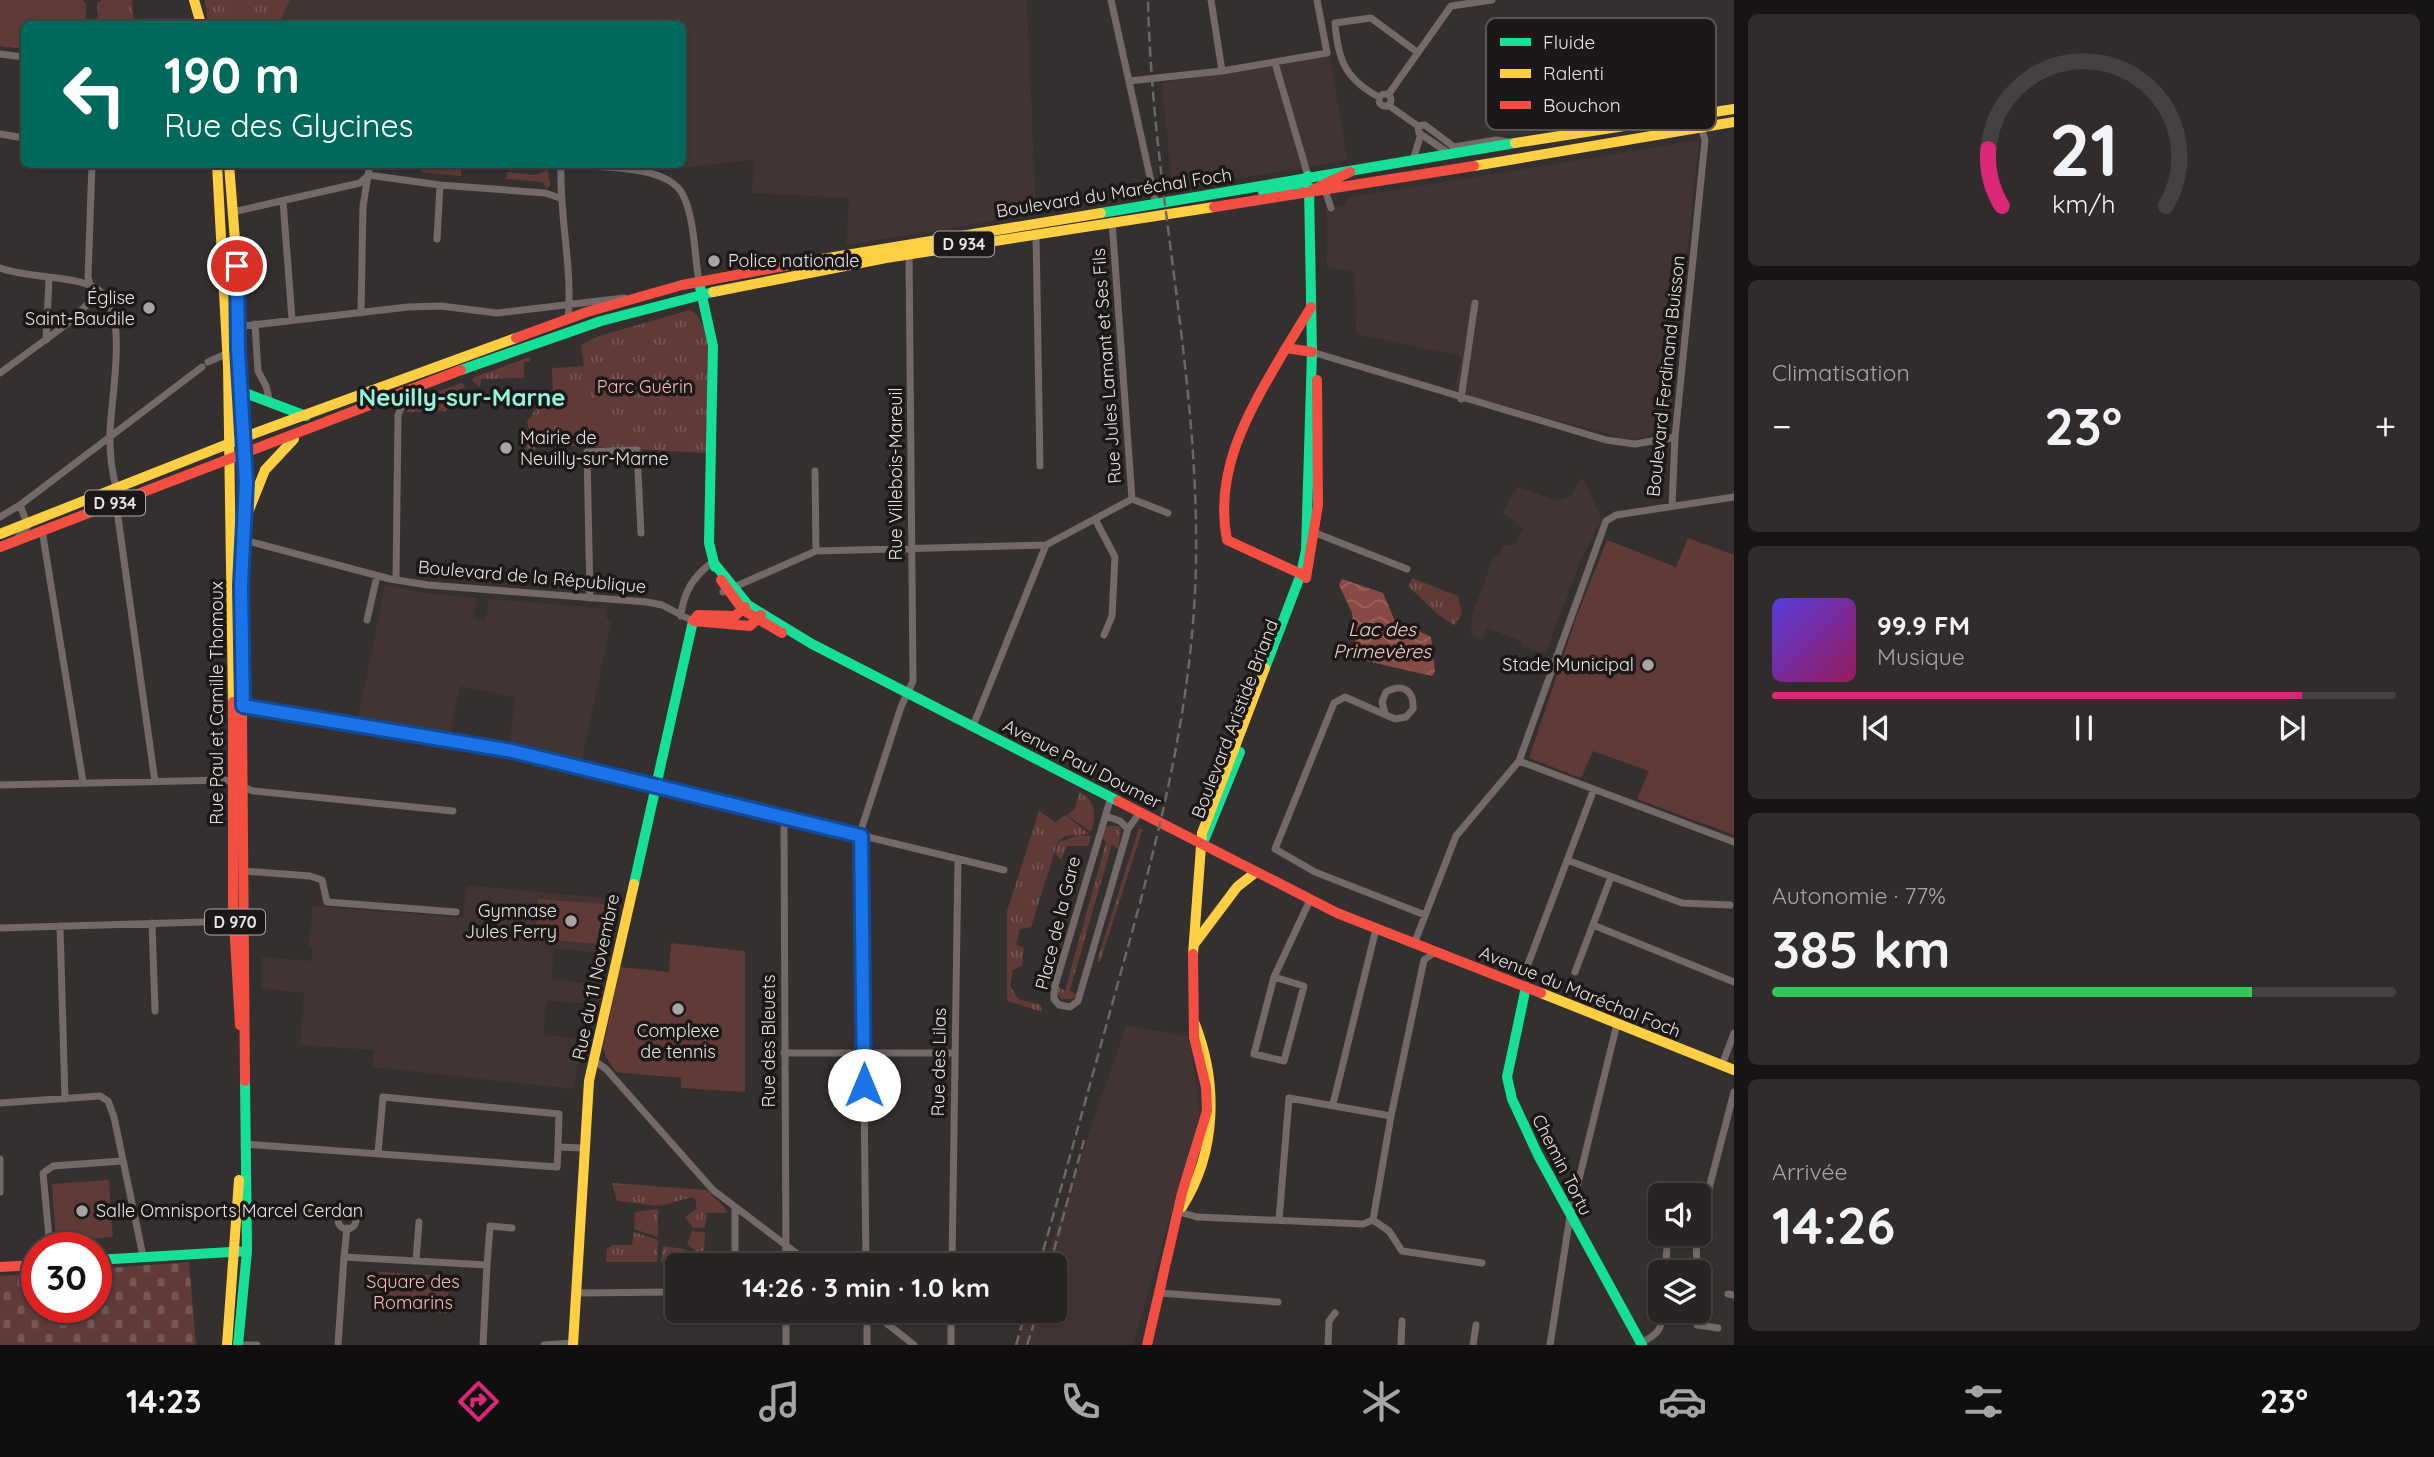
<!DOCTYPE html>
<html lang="fr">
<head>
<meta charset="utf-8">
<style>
  :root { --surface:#282424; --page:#302c2c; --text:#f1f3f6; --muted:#a5a4a6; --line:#444141; --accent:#db2777 }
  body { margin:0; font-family:Quicksand,sans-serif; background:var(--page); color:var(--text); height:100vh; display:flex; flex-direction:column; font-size:26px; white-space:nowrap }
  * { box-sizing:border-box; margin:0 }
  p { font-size:23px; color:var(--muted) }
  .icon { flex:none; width:38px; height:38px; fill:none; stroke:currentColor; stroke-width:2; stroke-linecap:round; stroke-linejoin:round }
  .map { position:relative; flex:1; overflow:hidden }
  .details { display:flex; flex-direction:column; gap:14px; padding:14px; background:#161414; width:700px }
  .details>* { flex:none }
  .top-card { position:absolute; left:21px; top:21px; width:665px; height:147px; border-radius:10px; box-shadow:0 2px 5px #0004,0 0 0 2px var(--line); background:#00695c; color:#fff; overflow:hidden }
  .controls { position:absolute; left:1648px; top:1183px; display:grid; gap:14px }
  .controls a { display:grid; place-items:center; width:63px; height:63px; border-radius:10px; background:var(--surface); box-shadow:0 2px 5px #0004,0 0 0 2px var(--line); font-size:35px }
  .speed { position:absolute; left:21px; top:1232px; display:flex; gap:14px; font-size:35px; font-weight:700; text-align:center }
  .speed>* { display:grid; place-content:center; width:91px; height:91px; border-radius:50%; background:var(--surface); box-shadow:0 2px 5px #0004,0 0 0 2px var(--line); line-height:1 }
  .speed .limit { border:10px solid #d22; background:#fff; color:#111 }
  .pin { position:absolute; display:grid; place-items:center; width:60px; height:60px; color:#fff; margin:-30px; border:4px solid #fff; border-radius:50%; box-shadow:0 2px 7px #0007 }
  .me { position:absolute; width:77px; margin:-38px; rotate:0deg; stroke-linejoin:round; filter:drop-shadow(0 0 5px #0008) }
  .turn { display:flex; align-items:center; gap:24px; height:147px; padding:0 28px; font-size:32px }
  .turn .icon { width:91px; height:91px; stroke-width:2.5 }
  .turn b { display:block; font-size:49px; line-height:60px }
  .big { font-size:52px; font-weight:700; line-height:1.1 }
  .details .tile { flex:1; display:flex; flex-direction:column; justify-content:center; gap:10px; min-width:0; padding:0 24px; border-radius:10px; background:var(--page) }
  .details .dial { align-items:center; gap:0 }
  .dial svg { height:182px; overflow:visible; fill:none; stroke:var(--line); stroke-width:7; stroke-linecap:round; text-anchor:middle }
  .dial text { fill:var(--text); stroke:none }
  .song { display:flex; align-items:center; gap:21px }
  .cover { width:84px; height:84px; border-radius:10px; background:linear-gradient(135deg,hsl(250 70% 55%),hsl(330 70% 35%)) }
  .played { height:7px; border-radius:4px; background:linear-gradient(90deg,var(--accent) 85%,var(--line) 85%) }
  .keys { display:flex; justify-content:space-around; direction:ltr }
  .heat { display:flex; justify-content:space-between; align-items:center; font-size:38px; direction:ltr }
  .charge { height:10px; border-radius:5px; background:linear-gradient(90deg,#34c759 77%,var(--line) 0) }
  .trip { position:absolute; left:665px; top:1253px; width:402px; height:70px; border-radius:10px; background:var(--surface); box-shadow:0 2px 5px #0004,0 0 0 2px var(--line); font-weight:700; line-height:70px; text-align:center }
  .tabs { display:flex; height:112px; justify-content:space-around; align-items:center; background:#100e0e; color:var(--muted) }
  .tabs .icon { width:49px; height:49px }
  .tabs .current { color:var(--accent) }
  .tabs b { font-size:32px; color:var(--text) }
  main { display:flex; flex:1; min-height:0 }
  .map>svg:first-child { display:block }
  .built { fill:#423433 }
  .grass { fill:url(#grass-tufts) }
  .cemetery { fill:url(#cemetery-stones) }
  .garden { fill:#5f3a36 }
  .water { fill:url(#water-waves) }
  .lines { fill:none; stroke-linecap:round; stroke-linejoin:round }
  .street { stroke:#726968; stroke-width:7 }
  .fast { stroke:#16e098; stroke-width:10 }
  .slow { stroke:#ffcf43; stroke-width:10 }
  .jam { stroke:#f24e42; stroke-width:10 }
  .rail { stroke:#6c6666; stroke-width:2.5; stroke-dasharray:10 5; stroke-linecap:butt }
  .route-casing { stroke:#114b97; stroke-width:18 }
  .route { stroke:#1a73e8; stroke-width:12 }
  .poi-dot { fill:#a9a4a4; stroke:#1c1818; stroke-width:2.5 }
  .labels { text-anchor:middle; stroke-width:7; stroke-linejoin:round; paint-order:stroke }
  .shield { fill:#1c1818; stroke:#aba6a5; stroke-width:2 }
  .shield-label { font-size:16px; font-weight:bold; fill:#e8e3e2 }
  .street-label { font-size:18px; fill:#e8e3e2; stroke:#1c1818 }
  .poi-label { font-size:18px; fill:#e8e3e2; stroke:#1c1818; text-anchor:start }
  .park-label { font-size:18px; fill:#f5b8b0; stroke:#1c1818 }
  .water-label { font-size:19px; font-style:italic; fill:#f6ccc7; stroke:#1c1818 }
  .district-label { font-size:24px; font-weight:bold; fill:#91f4dd; stroke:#1c1818 }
  .key { fill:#1c1818; stroke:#595555; stroke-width:2 }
  .key-label { font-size:19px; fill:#e8e3e2 }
</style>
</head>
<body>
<main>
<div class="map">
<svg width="1734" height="1345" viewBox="0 0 1734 1345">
  <defs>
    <pattern id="grass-tufts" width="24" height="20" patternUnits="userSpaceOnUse" patternTransform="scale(1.75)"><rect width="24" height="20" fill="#5f3a36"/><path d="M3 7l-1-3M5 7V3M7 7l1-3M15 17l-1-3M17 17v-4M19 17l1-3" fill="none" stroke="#765653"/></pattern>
    <pattern id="cemetery-stones" width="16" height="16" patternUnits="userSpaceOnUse" patternTransform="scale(1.75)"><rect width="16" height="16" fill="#5f3a36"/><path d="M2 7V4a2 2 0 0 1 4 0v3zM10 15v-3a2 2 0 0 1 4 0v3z" fill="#765653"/></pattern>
    <pattern id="water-waves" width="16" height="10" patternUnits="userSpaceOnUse" patternTransform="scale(1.75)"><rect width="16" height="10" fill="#884a44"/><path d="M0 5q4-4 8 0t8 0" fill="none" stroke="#99645f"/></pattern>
  </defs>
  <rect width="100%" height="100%" fill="#353030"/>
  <path class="built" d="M290,0H1027L1036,214L846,245L849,198L752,193L754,160L678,168L641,165L682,164V24H279Z
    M1330,57L1348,160L1173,189L1161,83Z
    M1699,140L1669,422L1654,434L1631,440L1473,397L1455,390L1461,356L1356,334L1355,271L1327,267L1326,208L1346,205V198Z
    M1582,477L1602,519L1579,564L1546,652L1540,653L1521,646V641L1487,628L1482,640L1471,635L1472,615L1494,556L1498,557L1503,545H1515L1523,528L1503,513L1509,500L1518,487L1558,501L1572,495Z
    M385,585L423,593L477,598L473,619L484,622L489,599L608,609L606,618L612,620L582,760L509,743L515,697L460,686L450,734L358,718Z
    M466,885L615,899L603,953L554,948L552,979L585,983L584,991L594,992L592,1004L547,1001L543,1035L583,1039L574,1089L373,1067V1050L300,1045L304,993L262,988V957L312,961L313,949L308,948L313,906L463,918Z
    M1126,1025L1189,1037L1200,1115L1133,1345H1017L1028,1311H1055V1265H1044Z"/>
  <path class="grass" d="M102,0H132L134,24H98L97,3Z
    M205,0H290L279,24H208Z
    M421,165L461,168V176L421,172Z
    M548,170L550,186L546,189L543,182L507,179V172L535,175Z
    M690,310C719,320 708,426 707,453L536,444L535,451L525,450L530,432L527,422L538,406H546L553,393L552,368L584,366L581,345L599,336Z
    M530,357V362H524V378L481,379L480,387L472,381L474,377Z
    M461,383L465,385L446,411L407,412L413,401Z
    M1412,578L1458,596L1462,614L1454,625L1436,613L1408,586Z
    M1080,792C1097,802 1096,816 1091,832L1067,815L1074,810Z
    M1039,811L1055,822L1066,815L1089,834L1066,836L1058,841L1031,927L1020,929L1016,944L1024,948L1022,966L1013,970L1010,986L1018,999L1041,1005L1042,1012L1008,1001L1007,997V911Z
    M1107,826H1118L1121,829L1118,849L1112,844L1070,990L1077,996L1073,999H1062L1057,994L1058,986L1065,991L1106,842L1100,836Z
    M1139,828L1145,831H1142L1100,962L1097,961Z
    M1080,835L1091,836L1088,846H1067L1061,860L1055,853L1059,842Z
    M612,1183L707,1190L724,1207L727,1213H706L705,1228H693L685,1217L696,1209V1201L692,1197L660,1206L617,1201Z
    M658,1209V1237L634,1229L635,1212Z
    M692,1231L705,1232L704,1258L687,1244Z
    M634,1232L658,1240L657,1262H606L607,1249L613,1245H632Z
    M663,1246L684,1249L701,1261L661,1262Z
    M379,1272L449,1276L447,1313L377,1309Z"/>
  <path class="cemetery" d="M189,1262L196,1345H0V1276L37,1273V1307H96V1269Z"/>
  <path class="garden" d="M0,0H83L86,4V24H24V49L0,46Z
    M577,389L618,419L602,441L561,411Z
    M1688,538L1734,555V835L1637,799L1649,771L1593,751L1581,778L1529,758L1576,618L1607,540L1676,567Z
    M538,899L606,904L603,944L535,939Z
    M671,943L745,951V1092L681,1088V1078L616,1072L606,1057L603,1047L620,967L669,972Z
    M109,1180L113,1237L56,1242L52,1184Z"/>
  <path class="water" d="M1342,579L1383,593L1394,619L1431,637L1435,672L1432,676L1362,660L1356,645L1352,613L1339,585Z"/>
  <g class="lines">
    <path class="street" d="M1111,0L1156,204
      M1211,0L1222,71
      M0,54L24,57
      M1275,63L1308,176
      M1129,81L1222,71L1327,53L1317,0
      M1379 100a6 6 0 1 1 12 0a6 6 0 1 1-12 0Z
      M1388,95L1451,6L1492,0
      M1379,97C1345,79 1338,60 1335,23L1371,18L1417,52
      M1388,105L1418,126L1425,125L1454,147
      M1418,126L1419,133L1450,154
      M0,134L24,138
      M1454,147L1496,140L1509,142
      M1413,160L1421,134
      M561,164C594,169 666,162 683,195C695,220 694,254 699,281
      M561,164C559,216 573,268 568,319
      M368,175L440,185L545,193L560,198
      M1325,190L1331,208
      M283,201L292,319
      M233,212L360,183L368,176
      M1036,233L1040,466
      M437,239L440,185
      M0,268C28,278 73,276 94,287C134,307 108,404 110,440C110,455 112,472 116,487
      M361,313L363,206L370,164
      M255,324L258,371L266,386L270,403
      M227,328L408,307L441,306L497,313L624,298
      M46,340L49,279
      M1312,352L1606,440L1635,444L1675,437
      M208,362L228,353
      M0,373L67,324L93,299L88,277L92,164
      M1461,399L1475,303
      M815,471L816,551
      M1132,499L1168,513
      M116,503L155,782
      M1672,506L1675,437L1705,140L1700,124
      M0,517L20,505L202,367
      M1095,519L1115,557L1112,616L1104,635
      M42,530L83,782
      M1313,532L1407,569
      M18,537L28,526L20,505
      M244,540L390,579L428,585L647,602L662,605L693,621
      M396,580L398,415L409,390
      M723,592L816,551L1046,545L1132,499L1112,221
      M590,598L587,452L637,450L641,533
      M681,616C683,593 694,575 713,562
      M367,620L377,576
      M239,706L512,751L1004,870
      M1385,713L1382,702L1386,692C1403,683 1414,690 1413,709L1406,717L1395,719L1345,697L1334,703L1275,849L1315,872L1425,915
      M973,726L1046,545
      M1519,761L1734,842
      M0,785L225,780L253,791L453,811
      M1111,797L1054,989V999L1059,1005L1070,1007L1078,1001L1128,829L1140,812
      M1106,816L1120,821L1128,829
      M1567,860L1682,903L1730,905
      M244,871L310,876L322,880L327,902L456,912
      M152,923L155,1011
      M1593,925L1734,982
      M60,926L65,1099
      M0,928L237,921
      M1414,944L1456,836L1519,761L1606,521L1616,515L1734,497
      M1525,972L1594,789
      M1575,972L1611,877
      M1274,977L1304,986L1284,1061L1254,1054L1274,977L1310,900
      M784,1053H955
      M593,1060L606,1069L713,1190L812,1265
      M1722,1065L1734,1033
      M0,1103L100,1096L108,1101L114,1117L143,1256
      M1333,1104L1376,929
      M244,1144L557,1167L558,1147L584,1148
      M378,1153L383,1097L559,1114L558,1147
      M0,1159V1192
      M310,1210L344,1212
      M338 1220a9 9 0 1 1 18 0a9 9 0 1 1-18 0Z
      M1179,1212L1197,1217L1363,1224L1373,1220
      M1279,1220L1289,1098L1391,1116
      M1373,1220L1391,1116L1424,960L1435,952
      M1373,1220L1389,1231L1402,1251L1482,1263
      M1699,1227L1734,1092
      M50,1248L43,1173L53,1166L122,1161
      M344,1257L347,1228
      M416,1261L419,1222
      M487,1265L490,1226L512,1228
      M735,1265V1209
      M786,1265L784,829L787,817
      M866,1265L861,830L901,707L913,681L909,253
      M952,1265L958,859
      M1665,1272L1668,1236L1696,1237L1697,1272
      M577,1293L677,1292
      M1160,1293L1278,1302
      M1728,1294L1734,1295
      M786,1311V1345
      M871,1311L914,1345
      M1697,1311V1325L1718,1328
      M1641,1343C1658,1334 1662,1330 1663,1311
      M238,1345H257
      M338,1345L344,1257L487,1265L483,1345
      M544,1345L573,1343
      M867,1345V1311
      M951,1345V1311
      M1328,1345L1329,1321L1335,1313
      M1401,1345L1402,1321
      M1473,1345L1476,1325
      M1550,1345L1570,1216L1617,1024"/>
    <path class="fast" d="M1263,192L1299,185L1308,176
      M1101,213L1515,143
      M700,287L713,346L709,543L715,567
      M461,370L601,321L713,292
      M240,391L306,416
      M713,562L748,605L812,644L1118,801
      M1265,668L1301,574L1306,550L1312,352L1309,187
      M1205,838L1240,752
      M634,884L693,621
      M1526,987L1507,1077L1512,1099L1538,1155L1642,1345
      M96,1260L247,1251
      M238,1345L247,1251L245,1081"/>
    <path class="slow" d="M194,0L201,24
      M1515,143L1734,109
      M217,164L228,366L233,702
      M229,164L237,266L238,349L246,482L241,585L242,718
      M1474,166L1734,122
      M822,259L1101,213
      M713,292L886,258L1214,207
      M249,510L265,470L294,439
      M0,534L258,432L516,338
      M1195,943L1237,887L1256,872
      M1193,954L1202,833L1265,668
      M1541,993L1734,1070
      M1182,1207C1217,1152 1218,1083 1195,1024
      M227,1345L239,1180
      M573,1345L589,1081L634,884"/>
    <path class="jam" d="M1312,190L1350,172
      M1214,207L1474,166
      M516,338L587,312L682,285L822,259
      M1286,348L1311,307
      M0,547L461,370
      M1301,574L1227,540C1213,468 1251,408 1286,348L1312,352
      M1306,578L1318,505L1317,380
      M721,580L743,610L782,633
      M693,621L750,626L761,615
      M693,621L698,615L735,616L745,607
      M233,702V905L240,1025
      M242,718L245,1081
      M1118,801L1337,913L1541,993
      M0,1267L37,1265
      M1147,1345L1182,1193L1207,1111L1206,1087L1194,1037L1193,954"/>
    <path class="rail" d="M1039,1265C1067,1168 1094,1070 1121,972C1159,836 1194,702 1196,560C1199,372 1152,188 1148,0
      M1050,1265L1084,1140
      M1016,1345L1026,1311
      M1027,1345L1038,1311"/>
  </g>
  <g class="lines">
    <g class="route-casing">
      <path id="route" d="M237,266L238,349L246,482L241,585L243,706L512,751L861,836L864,1085"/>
    </g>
    <use href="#route" class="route"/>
  </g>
  <g class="poi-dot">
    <circle cx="714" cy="261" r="7"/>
    <circle cx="149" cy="308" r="7"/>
    <circle cx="506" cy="448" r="7"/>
    <circle cx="1648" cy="665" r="7"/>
    <circle cx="571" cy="921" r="7"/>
    <circle cx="678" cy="1009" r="7"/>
    <circle cx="82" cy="1211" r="7"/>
  </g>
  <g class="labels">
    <g class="shield">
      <rect x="934" y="231.5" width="60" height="25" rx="5"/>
      <rect x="85" y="490.5" width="60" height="25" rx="5"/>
      <rect x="205" y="909.5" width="60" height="25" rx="5"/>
    </g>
    <g class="shield-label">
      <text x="964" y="250">D 934</text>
      <text x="115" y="509">D 934</text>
      <text x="235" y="928">D 970</text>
    </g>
    <g class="street-label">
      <text transform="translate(1114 193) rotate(-9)" y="6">Boulevard du Maréchal Foch</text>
      <text transform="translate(1107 366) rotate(-94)" y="6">Rue Jules Lamant et Ses Fils</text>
      <text transform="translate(1666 376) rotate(-84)" y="6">Boulevard Ferdinand Buisson</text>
      <text transform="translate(896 474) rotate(-90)" y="6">Rue Villebois-Mareuil</text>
      <text transform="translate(532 577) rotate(5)" y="6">Boulevard de la République</text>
      <text transform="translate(217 703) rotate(-90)" y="6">Rue Paul et Camille Thomoux</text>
      <text transform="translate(1235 719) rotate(-69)" y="6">Boulevard Aristide Briand</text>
      <text transform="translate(1082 764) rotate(27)" y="6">Avenue Paul Doumer</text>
      <text transform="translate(1058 923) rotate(-76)" y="6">Place de la Gare</text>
      <text transform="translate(596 977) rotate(-78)" y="6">Rue du 11 Novembre</text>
      <text transform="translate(1580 992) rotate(22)" y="6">Avenue du Maréchal Foch</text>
      <text transform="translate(769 1041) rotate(-90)" y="6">Rue des Bleuets</text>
      <text transform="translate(939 1062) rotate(-89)" y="6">Rue des Lilas</text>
      <text transform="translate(1562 1165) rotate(63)" y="6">Chemin Tortu</text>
    </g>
    <g class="poi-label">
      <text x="728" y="267">Police nationale</text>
      <text x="135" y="304" text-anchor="end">Église<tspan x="135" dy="21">Saint-Baudile</tspan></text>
      <text x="520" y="444">Mairie de<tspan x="520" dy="21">Neuilly-sur-Marne</tspan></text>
      <text x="1634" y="671" text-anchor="end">Stade Municipal</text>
      <text x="557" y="917" text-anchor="end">Gymnase<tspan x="557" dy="21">Jules Ferry</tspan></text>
      <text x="678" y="1037" text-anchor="middle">Complexe<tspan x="678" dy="21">de tennis</tspan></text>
      <text x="96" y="1217">Salle Omnisports Marcel Cerdan</text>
    </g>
    <g class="park-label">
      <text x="645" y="393">Parc Guérin</text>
      <text x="413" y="1288">Square des<tspan x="413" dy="21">Romarins</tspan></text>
    </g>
    <g class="water-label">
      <text x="1382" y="636">Lac des<tspan x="1382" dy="22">Primevères</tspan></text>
    </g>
    <g class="district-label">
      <text x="462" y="406">Neuilly-sur-Marne</text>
    </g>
  </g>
  <rect x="1486" y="18" width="230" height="112" rx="10" class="key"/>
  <rect x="1500" y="38" width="31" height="8" fill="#16e098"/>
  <rect x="1500" y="69" width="31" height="9" fill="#ffcf43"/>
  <rect x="1500" y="101" width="31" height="8" fill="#f24e42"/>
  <g class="key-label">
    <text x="1543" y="49">Fluide</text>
    <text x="1543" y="80">Ralenti</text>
    <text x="1543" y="112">Bouchon</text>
  </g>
</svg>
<div class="controls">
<a><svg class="icon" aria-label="sound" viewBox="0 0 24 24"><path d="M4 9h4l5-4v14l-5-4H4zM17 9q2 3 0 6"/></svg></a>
<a><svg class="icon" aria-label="layers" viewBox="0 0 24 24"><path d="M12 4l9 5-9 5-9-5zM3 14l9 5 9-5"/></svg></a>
</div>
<div class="speed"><div class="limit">30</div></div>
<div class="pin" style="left:237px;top:266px;background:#d93025"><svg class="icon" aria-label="arrive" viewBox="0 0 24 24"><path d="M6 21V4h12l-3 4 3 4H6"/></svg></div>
<svg class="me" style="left:864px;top:1085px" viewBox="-20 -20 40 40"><circle r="19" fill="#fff"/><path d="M0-13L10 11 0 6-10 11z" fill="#1a73e8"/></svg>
<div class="trip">14:26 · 3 min · 1.0 km</div>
<div class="top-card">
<div class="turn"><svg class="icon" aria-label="left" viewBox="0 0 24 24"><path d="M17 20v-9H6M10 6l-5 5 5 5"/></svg><div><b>190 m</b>Rue des Glycines</div></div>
</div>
</div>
<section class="details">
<div class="tile dial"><svg viewBox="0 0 100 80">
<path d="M14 69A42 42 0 1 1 86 69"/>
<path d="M14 69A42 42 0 0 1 8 44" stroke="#db2777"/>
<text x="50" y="56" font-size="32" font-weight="700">21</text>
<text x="50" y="72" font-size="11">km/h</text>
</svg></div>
<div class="tile"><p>Climatisation</p>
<div class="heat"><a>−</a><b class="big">23°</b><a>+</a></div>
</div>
<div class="tile">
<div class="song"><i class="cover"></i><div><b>99.9 FM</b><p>Musique</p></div></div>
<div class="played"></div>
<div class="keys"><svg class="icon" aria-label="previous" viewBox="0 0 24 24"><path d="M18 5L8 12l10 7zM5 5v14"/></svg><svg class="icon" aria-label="pause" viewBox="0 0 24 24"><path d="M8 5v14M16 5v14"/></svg><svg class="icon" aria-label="next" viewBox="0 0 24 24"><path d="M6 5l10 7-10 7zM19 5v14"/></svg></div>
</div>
<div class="tile"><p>Autonomie · 77%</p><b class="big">385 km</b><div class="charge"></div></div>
<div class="tile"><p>Arrivée</p><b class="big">14:26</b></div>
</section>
</main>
<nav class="tabs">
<b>14:23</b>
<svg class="icon current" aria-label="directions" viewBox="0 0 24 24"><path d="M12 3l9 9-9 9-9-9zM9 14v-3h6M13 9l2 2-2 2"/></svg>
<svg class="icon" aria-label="music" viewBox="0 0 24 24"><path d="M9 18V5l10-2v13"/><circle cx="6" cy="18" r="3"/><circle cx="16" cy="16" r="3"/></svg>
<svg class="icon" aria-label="phone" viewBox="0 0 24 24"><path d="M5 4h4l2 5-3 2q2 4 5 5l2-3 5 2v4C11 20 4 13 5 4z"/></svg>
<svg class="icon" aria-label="climate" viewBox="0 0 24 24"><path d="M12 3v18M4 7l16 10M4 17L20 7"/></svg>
<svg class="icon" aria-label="car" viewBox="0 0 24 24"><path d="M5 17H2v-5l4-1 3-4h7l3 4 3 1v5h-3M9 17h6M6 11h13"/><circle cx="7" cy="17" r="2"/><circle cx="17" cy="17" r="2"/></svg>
<svg class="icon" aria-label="filters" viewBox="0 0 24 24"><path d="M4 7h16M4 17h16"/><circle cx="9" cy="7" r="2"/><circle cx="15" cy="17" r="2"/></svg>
<b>23°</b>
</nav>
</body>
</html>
